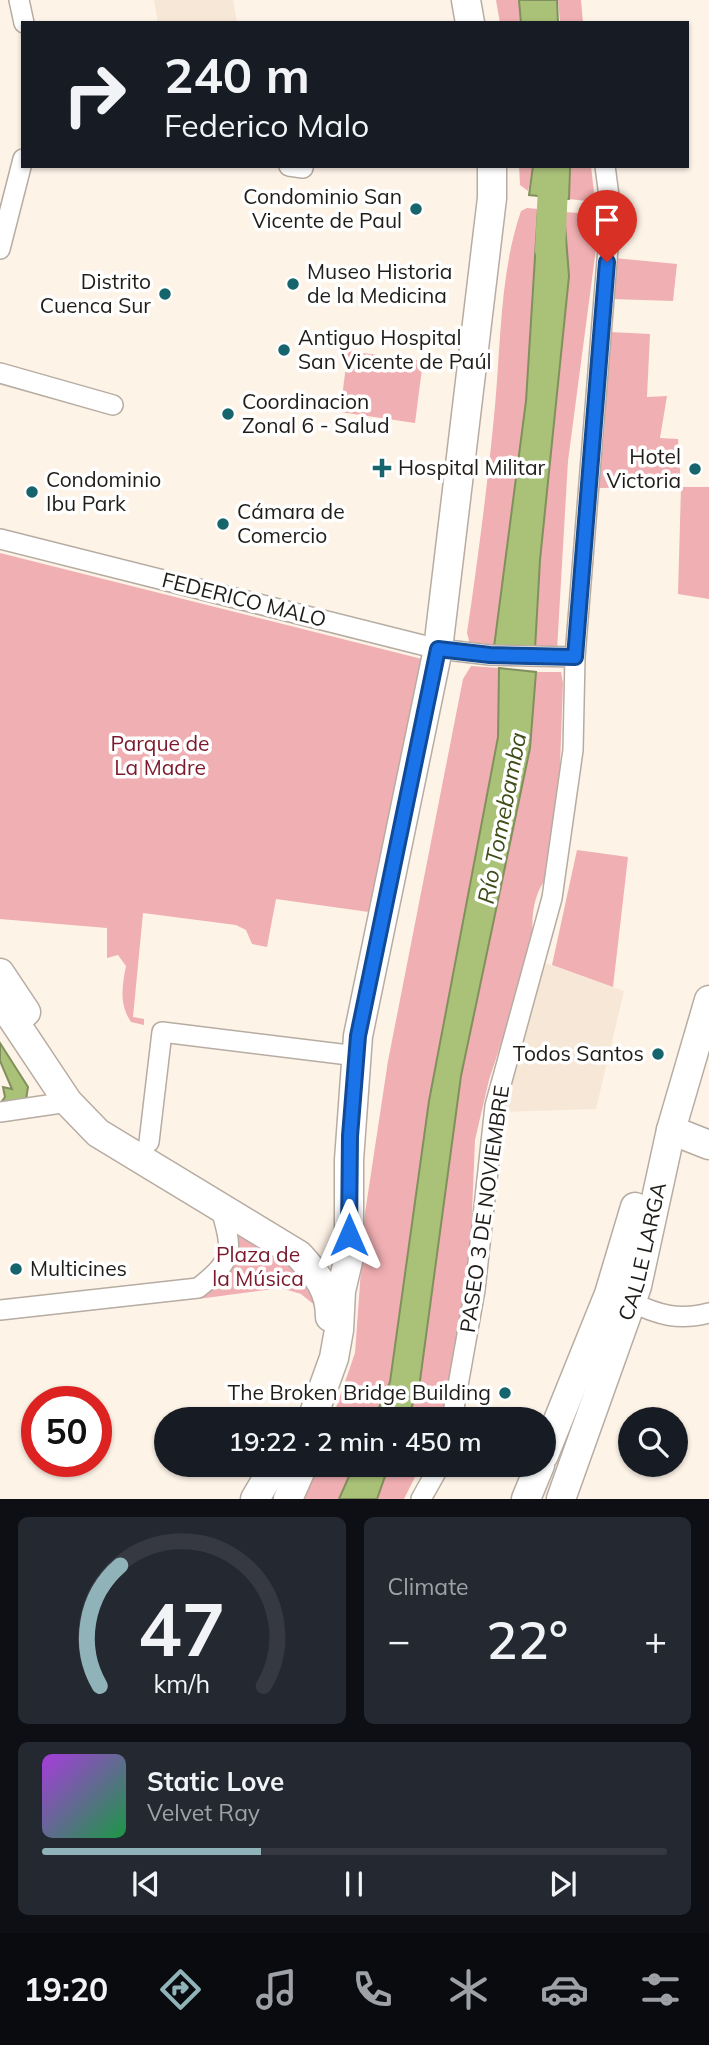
<!DOCTYPE html>
<html lang="en">
<head>
<meta charset="utf-8">
<style>
  :root { --surface:#171b24; --page:#242831; --text:#f1f3f6; --muted:#9ea1a6; --line:#363941; --accent:#8fb3b8 }
  body { margin:0; font-family:Mulish,sans-serif; background:var(--page); color:var(--text); height:100vh; display:flex; flex-direction:column; font-size:26px; white-space:nowrap }
  * { box-sizing:border-box; margin:0 }
  p { font-size:23px; color:var(--muted) }
  .icon { flex:none; width:38px; height:38px; fill:none; stroke:currentColor; stroke-width:2; stroke-linecap:round; stroke-linejoin:round }
  .map { position:relative; height:1499px; overflow:hidden }
  .drawer { display:flex; flex-direction:column; gap:18px; padding:18px; background:#0d0f14; flex:1 }
  .drawer>* { flex:none }
  .top-card { position:absolute; left:21px; top:21px; width:668px; height:147px; border-radius:0px; box-shadow:0 2px 5px #0004; background:#171b24; color:var(--text); overflow:hidden }
  .buttons { position:absolute; left:618px; top:1407px; display:grid; gap:14px }
  .buttons a { display:grid; place-items:center; width:70px; height:70px; border-radius:50%; background:var(--surface); box-shadow:0 2px 5px #0004; font-size:35px }
  .speed { position:absolute; left:21px; top:1386px; display:flex; gap:14px; font-size:35px; font-weight:700; text-align:center }
  .speed>* { display:grid; place-content:center; width:91px; height:91px; border-radius:50%; background:var(--surface); box-shadow:0 2px 5px #0004; line-height:1 }
  .speed .limit { border:10px solid #d22; background:#fff; color:#111 }
  .pin { position:absolute; display:grid; place-items:center; width:60px; height:60px; color:#fff; margin:-72px -30px; border-radius:50% 50% 50% 0; rotate:-45deg; box-shadow:0 0 7px #0007 }
  .pin .icon { rotate:45deg }
  .me { position:absolute; width:77px; margin:-38px; rotate:0deg; stroke-linejoin:round; filter:drop-shadow(0 0 5px #0008) }
  .turn { display:flex; align-items:center; gap:24px; height:147px; padding:0 28px; font-size:32px }
  .turn .icon { width:91px; height:91px; stroke-width:2.5 }
  .turn b { display:block; font-size:49px; line-height:60px }
  .big { font-size:52px; font-weight:600; line-height:1.1 }
  .drawer .card { flex:1; display:flex; flex-direction:column; justify-content:center; gap:10px; min-width:0; padding:0 24px; border-radius:10px; background:var(--page) }
  .drawer .dial { align-items:center; gap:0 }
  .dial svg { height:182px; overflow:visible; fill:none; stroke:var(--line); stroke-width:7; stroke-linecap:round; text-anchor:middle }
  .dial text { fill:var(--text); stroke:none }
  .song { display:flex; align-items:center; gap:21px }
  .cover { width:84px; height:84px; border-radius:10px; background:linear-gradient(135deg,hsl(280 70% 55%),hsl(140 70% 35%)) }
  .played { height:7px; border-radius:4px; background:linear-gradient(90deg,var(--accent) 35%,var(--line) 35%) }
  .keys { display:flex; justify-content:space-around; direction:ltr }
  .heat { display:flex; justify-content:space-between; align-items:center; font-size:38px; direction:ltr }
  .drawer .tiles { flex:1; display:grid; gap:18px; grid-template-columns:1fr 1fr }
  .card:last-child { grid-column:span 2 }
  .trip { position:absolute; left:154px; top:1407px; width:402px; height:70px; border-radius:35px; background:var(--surface); box-shadow:0 2px 5px #0004; font-weight:600; line-height:70px; text-align:center }
  .dock { display:flex; height:112px; justify-content:space-around; align-items:center; background:#090b0e; color:var(--muted) }
  .dock .icon { width:49px; height:49px }
  .dock .current { color:var(--accent) }
  .dock b { font-size:32px; color:var(--text) }
  .map>svg:first-child { display:block }
  .built { fill:#f7e7d6 }
  .green { fill:#f0afb2 }
  .water { fill:#aac178; stroke:#81905c; stroke-width:2 }
  .lines { fill:none; stroke-linecap:round; stroke-linejoin:round }
  .river { stroke:#aac178; stroke-width:30 }
  .street-casing { stroke:#b7aca2; stroke-width:22 }
  .secondary-casing { stroke:#b7aca2; stroke-width:31 }
  .street { stroke:#fff; stroke-width:19 }
  .secondary { stroke:#fff; stroke-width:28 }
  .route-casing { stroke:#114b97; stroke-width:18 }
  .route { stroke:#1a73e8; stroke-width:12 }
  .poi-dot { fill:#17656c; stroke:#fff; stroke-width:2.5 }
  .labels { text-anchor:middle; stroke-width:7; stroke-linejoin:round; paint-order:stroke }
  .poi-label { font-size:21px; fill:#201d19; stroke:#fff; text-anchor:start }
  .street-label { font-size:21px; fill:#201d19; stroke:#fff }
  .park-label { font-size:21px; fill:#7b1a2c; stroke:#fff }
  .water-label { font-size:23px; font-style:italic; fill:#3f4d18; stroke:#fff }
</style>
</head>
<body>
<div class="map">
<svg width="709" height="1499" viewBox="0 0 709 1499">
  <rect width="100%" height="100%" fill="#fef3e7"/>
  <path class="built" d="M154,0H233L237,23H158Z
    M542,962L624,991L596,1109L498,1112Z"/>
  <path class="green" d="M496,0H519L521,23H500Z
    M558,0H581L583,23H560Z
    M519,166H533L528,191L520,185Z
    M570,166H591L595,202L569,199Z
    M527,208L538,209L526,401L494,647L470,644L467,633C478,558 488,482 495,406C501,341 500,272 521,211Z
    M564,212L595,214L599,226L568,461L557,650L535,649L540,560L569,277Z
    M614,258L677,264L673,301L612,299Z
    M610,332L650,334L647,397L667,396L660,438L678,439L681,487H709V599L678,594L681,487L598,488L604,436Z
    M348,351L423,361L415,423L340,412Z
    M0,553L426,660L376,913L276,899L267,947L252,944L246,930L236,925L143,913L133,1017L144,1019V1025L131,1022C119,1004 122,986 126,966L118,955L107,958V928L0,919Z
    M471,666L499,668L498,737L429,1101L390,1382L374,1419H332L355,1353L365,1213L388,1061L463,679Z
    M536,672H561L563,683L559,795L547,878C533,893 530,922 534,942L489,1080L475,1140L470,1261L450,1390L440,1419H407L419,1388L461,1075L530,748Z
    M577,850L628,857L613,987L552,965Z
    M234,1229L261,1240L311,1283L317,1307L301,1294L281,1288L198,1299C222,1269 242,1274 234,1229Z
    M315,1465H354L339,1499H301Z
    M389,1465H421L404,1499H377Z"/>
  <path class="water" d="M519,0H557L558,23H521Z
    M533,166H570L569,199L529,195Z
    M538,209L564,212L569,276L540,560L535,649L494,647L526,401Z
    M499,668L536,672L530,748L461,1076L419,1388L407,1419H374L390,1382L429,1101L498,737Z
    M0,1043L28,1087L26,1100L0,1104L5,1097L3,1087L12,1089L0,1061Z
    M354,1465H389L377,1499H339Z"/>
  <g class="lines">
    <path class="river" d="M550,250L554,166"/>
    <g class="street-casing">
      <path id="street" d="M19,0L24,23
        M289,166L303,168
        M0,249L23,159
        M0,373L113,405
        M0,539L438,649L490,655L575,657
        M0,1112L68,1102
        M149,1142L162,1032L357,1056
        M631,1302C659,1315 678,1321 709,1313
        M0,1310L198,1288C235,1259 233,1251 220,1206
        M452,1419L475,1290L495,1106L552,898L573,750L575,657L611,211L605,166
        M421,1499L440,1465"/>
    </g>
    <g class="secondary-casing">
      <g id="secondary">
        <path d="M466,0L470,23"/>
        <path d="M0,973L26,1012"/>
        <path d="M0,1000L68,1102L98,1133L299,1255C317,1275 330,1289 330,1317"/>
        <path d="M671,1130L709,1145"/>
        <path d="M312,1419L334,1358L339,1330L341,1291L349,1257V1160L358,1036L438,649L492,198V166"/>
        <path d="M544,1455L609,1294L635,1207"/>
        <path d="M255,1499L275,1465"/>
        <path d="M288,1499L303,1465"/>
        <path d="M526,1499L540,1465"/>
        <path id="s1" d="M561,1499L637,1286L671,1130L709,1000"/>
      </g>
    </g>
    <use href="#street" class="street"/>
    <use href="#secondary" class="secondary"/>
  </g>
  <g class="lines">
    <g class="route-casing">
      <path id="route" d="M349,1235L350,1136L358,1036L438,649L490,655L575,657L607,262"/>
    </g>
    <use href="#route" class="route"/>
  </g>
  <g class="poi-dot">
    <circle cx="416" cy="209" r="7"/>
    <circle cx="293" cy="284" r="7"/>
    <circle cx="165" cy="294" r="7"/>
    <circle cx="284" cy="350" r="7"/>
    <circle cx="228" cy="414" r="7"/>
    <path d="M378.5 457.5h7v7h7v7h-7v7h-7v-7h-7v-7h7z"/>
    <circle cx="695" cy="469" r="7"/>
    <circle cx="32" cy="492" r="7"/>
    <circle cx="223" cy="524" r="7"/>
    <circle cx="658" cy="1054" r="7"/>
    <circle cx="16" cy="1269" r="7"/>
    <circle cx="505" cy="1393" r="7"/>
  </g>
  <g class="labels">
    <g class="poi-label">
      <text x="402" y="204" text-anchor="end">Condominio San<tspan x="402" dy="24">Vicente de Paul</tspan></text>
      <text x="307" y="279">Museo Historia<tspan x="307" dy="24">de la Medicina</tspan></text>
      <text x="151" y="289" text-anchor="end">Distrito<tspan x="151" dy="24">Cuenca Sur</tspan></text>
      <text x="298" y="345">Antiguo Hospital<tspan x="298" dy="24">San Vicente de Paúl</tspan></text>
      <text x="242" y="409">Coordinacion<tspan x="242" dy="24">Zonal 6 - Salud</tspan></text>
      <text x="681" y="464" text-anchor="end">Hotel<tspan x="681" dy="24">Victoria</tspan></text>
      <text x="398" y="475">Hospital Militar</text>
      <text x="46" y="487">Condominio<tspan x="46" dy="24">Ibu Park</tspan></text>
      <text x="237" y="519">Cámara de<tspan x="237" dy="24">Comercio</tspan></text>
      <text x="644" y="1061" text-anchor="end">Todos Santos</text>
      <text x="30" y="1276">Multicines</text>
      <text x="491" y="1400" text-anchor="end">The Broken Bridge Building</text>
    </g>
    <g class="street-label">
      <text transform="translate(244 600) rotate(14)" y="7">FEDERICO MALO</text>
      <text transform="translate(485 1209) rotate(-82)" y="7">PASEO 3 DE NOVIEMBRE</text>
      <text dy="7" stroke="none"><textPath href="#s1" startOffset="261">CALLE LARGA</textPath></text>
    </g>
    <g class="park-label">
      <text x="160" y="751">Parque de<tspan x="160" dy="24">La Madre</tspan></text>
      <text x="258" y="1262">Plaza de<tspan x="258" dy="24">la Música</tspan></text>
    </g>
    <g class="water-label">
      <text transform="translate(502 818) rotate(-79)" y="8">Río Tomebamba</text>
    </g>
  </g>
</svg>
<div class="buttons">
<a><svg class="icon" aria-label="search" viewBox="0 0 24 24"><circle cx="10" cy="10" r="6"/><path d="M15 15l6 6"/></svg></a>
</div>
<div class="speed"><div class="limit">50</div></div>
<div class="pin" style="left:607px;top:262px;background:#d93025"><svg class="icon" aria-label="arrive" viewBox="0 0 24 24"><path d="M6 21V4h12l-3 4 3 4H6"/></svg></div>
<svg class="me" style="left:349px;top:1235px" viewBox="-20 -20 40 40"><path d="M0-17L14 15 0 8-14 15z" fill="#1a73e8" stroke="#fff" stroke-width="4"/></svg>
<div class="trip">19:22 · 2 min · 450 m</div>
<div class="top-card">
<div class="turn"><svg class="icon" aria-label="right" viewBox="0 0 24 24"><path d="M7 20v-9h11M14 6l5 5-5 5"/></svg><div><b>240 m</b>Federico Malo</div></div>
</div>
</div>
<section class="drawer">
<div class="tiles">
<div class="card dial"><svg viewBox="0 0 100 80">
<path d="M14 69A42 42 0 1 1 86 69"/>
<path d="M14 69A42 42 0 0 1 23 16" stroke="#8fb3b8"/>
<text x="50" y="56" font-size="32" font-weight="700">47</text>
<text x="50" y="72" font-size="11">km/h</text>
</svg></div>
<div class="card"><p>Climate</p>
<div class="heat"><a>−</a><b class="big">22°</b><a>+</a></div>
</div>
<div class="card">
<div class="song"><i class="cover"></i><div><b>Static Love</b><p>Velvet Ray</p></div></div>
<div class="played"></div>
<div class="keys"><svg class="icon" aria-label="previous" viewBox="0 0 24 24"><path d="M18 5L8 12l10 7zM5 5v14"/></svg><svg class="icon" aria-label="pause" viewBox="0 0 24 24"><path d="M8 5v14M16 5v14"/></svg><svg class="icon" aria-label="next" viewBox="0 0 24 24"><path d="M6 5l10 7-10 7zM19 5v14"/></svg></div>
</div>
</div>
</section>
<nav class="dock">
<b>19:20</b>
<svg class="icon current" aria-label="directions" viewBox="0 0 24 24"><path d="M12 3l9 9-9 9-9-9zM9 14v-3h6M13 9l2 2-2 2"/></svg>
<svg class="icon" aria-label="music" viewBox="0 0 24 24"><path d="M9 18V5l10-2v13"/><circle cx="6" cy="18" r="3"/><circle cx="16" cy="16" r="3"/></svg>
<svg class="icon" aria-label="phone" viewBox="0 0 24 24"><path d="M5 4h4l2 5-3 2q2 4 5 5l2-3 5 2v4C11 20 4 13 5 4z"/></svg>
<svg class="icon" aria-label="climate" viewBox="0 0 24 24"><path d="M12 3v18M4 7l16 10M4 17L20 7"/></svg>
<svg class="icon" aria-label="car" viewBox="0 0 24 24"><path d="M5 17H2v-5l4-1 3-4h7l3 4 3 1v5h-3M9 17h6M6 11h13"/><circle cx="7" cy="17" r="2"/><circle cx="17" cy="17" r="2"/></svg>
<svg class="icon" aria-label="filters" viewBox="0 0 24 24"><path d="M4 7h16M4 17h16"/><circle cx="9" cy="7" r="2"/><circle cx="15" cy="17" r="2"/></svg>
</nav>
</body>
</html>
